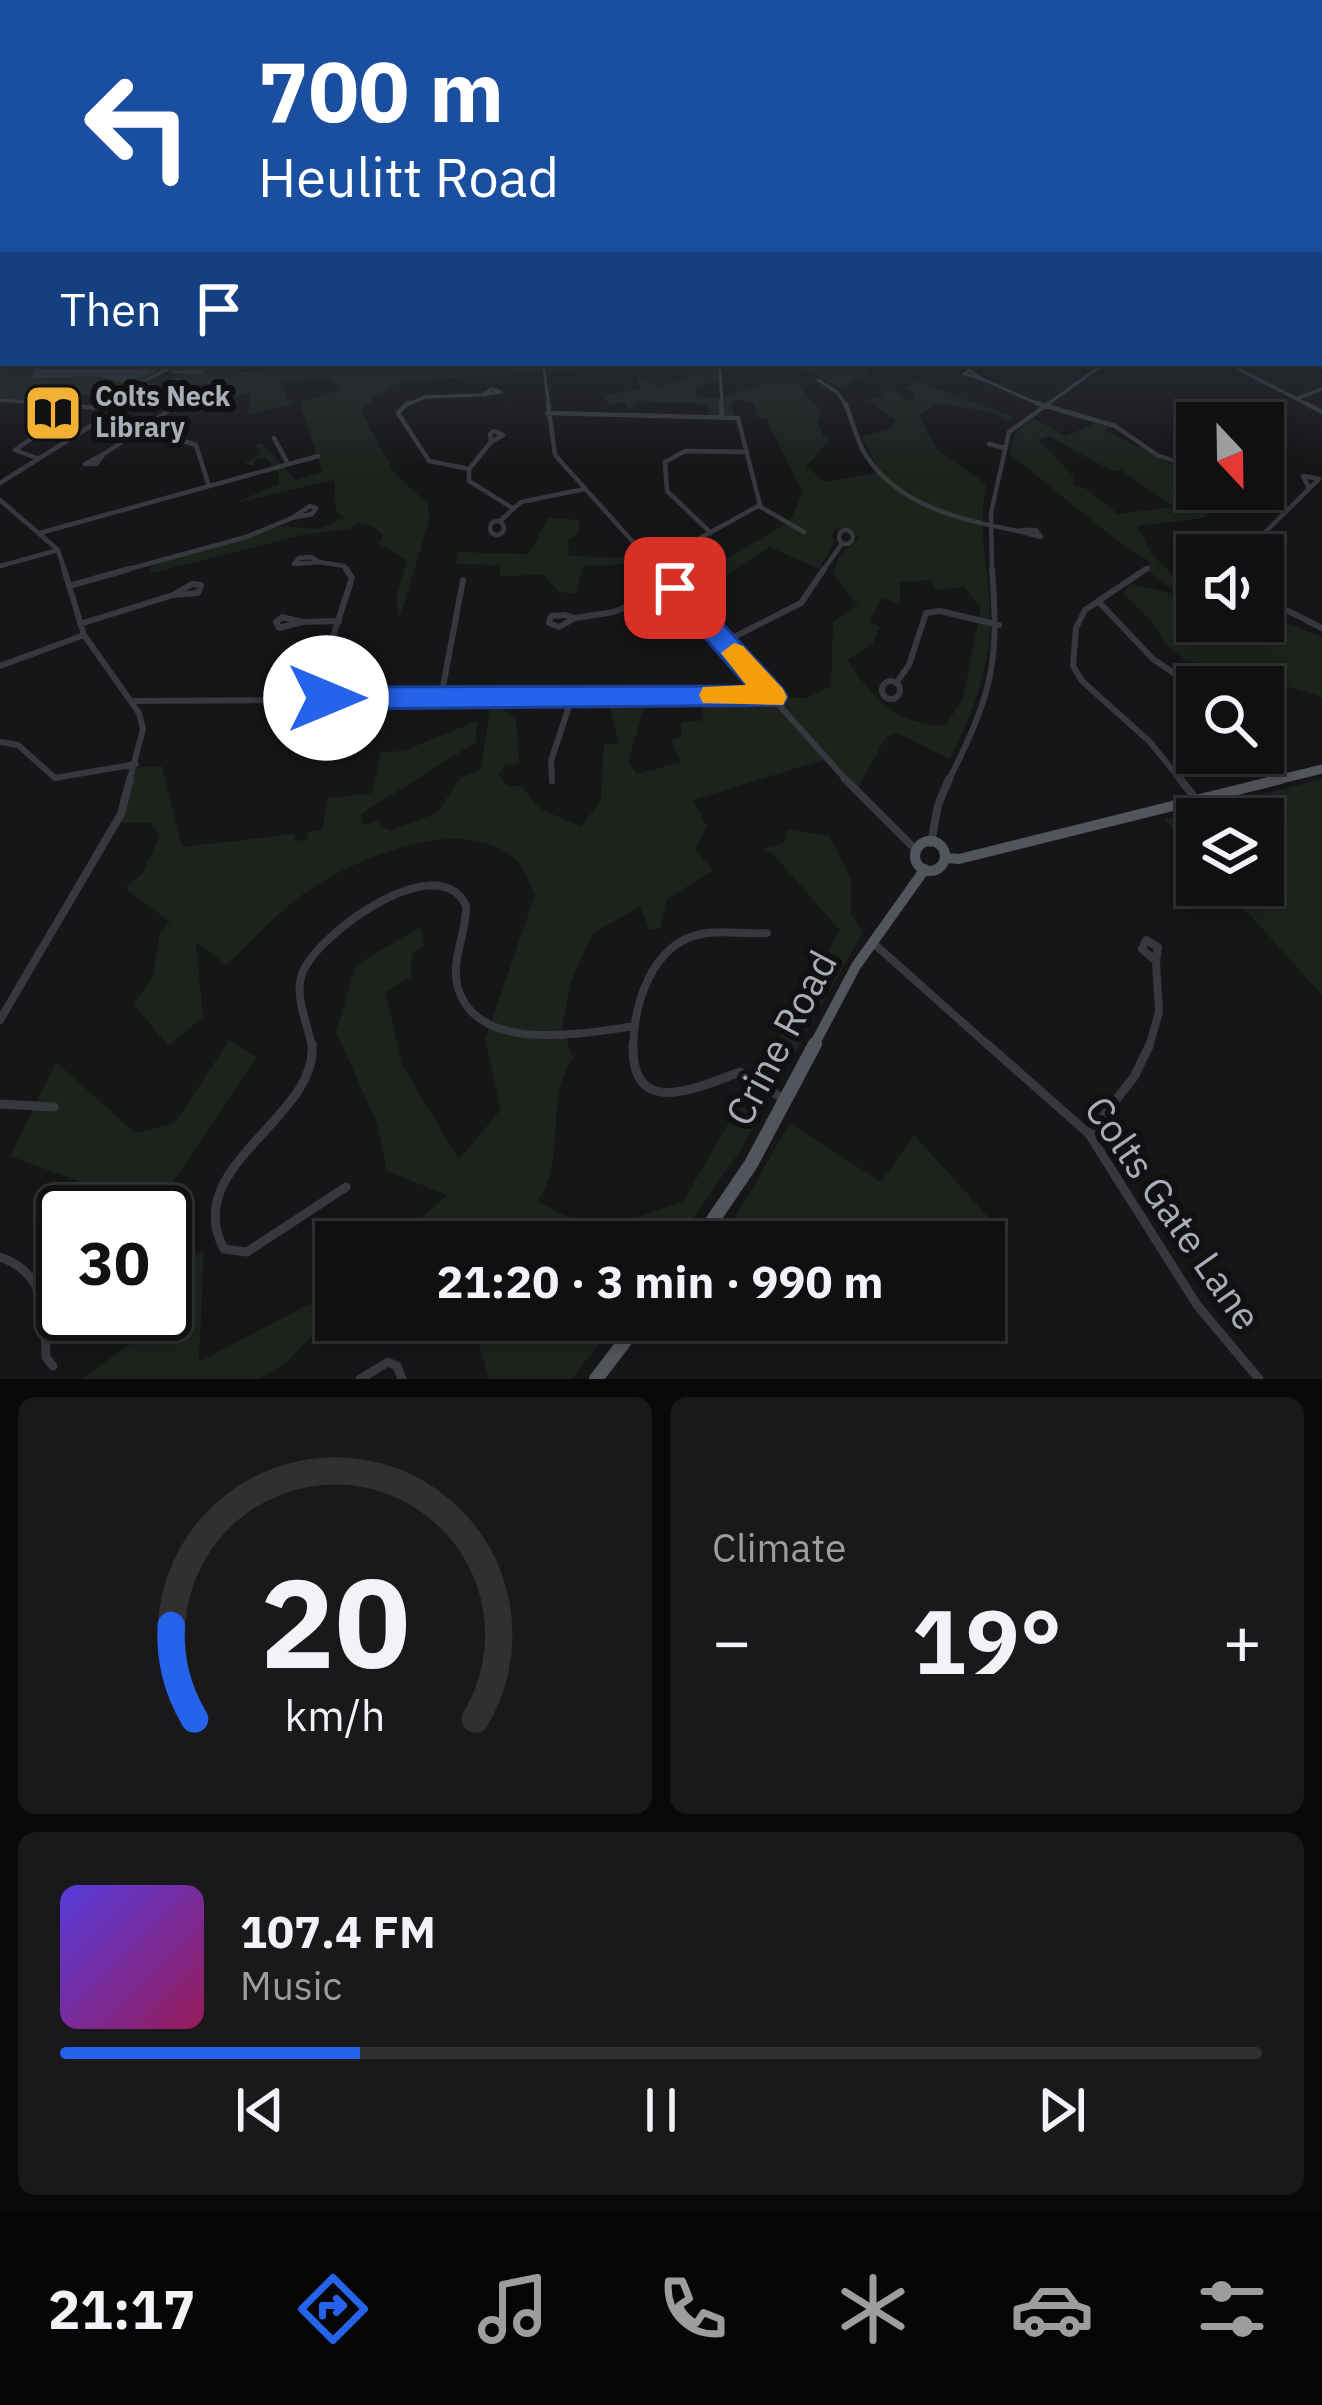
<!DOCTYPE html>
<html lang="en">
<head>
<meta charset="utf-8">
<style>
  :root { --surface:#101012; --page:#19191b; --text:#f1f3f6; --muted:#9c9d9f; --line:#303032; --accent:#2563eb }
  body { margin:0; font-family:"IBM Plex Sans",sans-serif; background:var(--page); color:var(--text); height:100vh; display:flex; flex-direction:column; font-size:45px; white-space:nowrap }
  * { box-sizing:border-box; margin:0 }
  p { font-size:39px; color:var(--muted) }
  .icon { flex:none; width:66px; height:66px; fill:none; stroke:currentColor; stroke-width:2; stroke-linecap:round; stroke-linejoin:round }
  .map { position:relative; height:1379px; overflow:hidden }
  .details { display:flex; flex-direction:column; gap:18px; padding:18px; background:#09090a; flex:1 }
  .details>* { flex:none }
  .hud { position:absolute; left:0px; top:0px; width:1323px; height:366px; box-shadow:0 6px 18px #0003,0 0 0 3px var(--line); background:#1a4fa0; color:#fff; overflow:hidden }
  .needle { width:78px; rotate:158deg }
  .tools { position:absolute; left:1176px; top:402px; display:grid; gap:24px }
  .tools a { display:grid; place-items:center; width:108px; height:108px; border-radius:0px; background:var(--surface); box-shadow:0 6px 18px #0003,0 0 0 3px var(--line); font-size:60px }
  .speed { position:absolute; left:36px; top:1185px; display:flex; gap:24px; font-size:60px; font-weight:700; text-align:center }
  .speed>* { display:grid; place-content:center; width:156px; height:156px; border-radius:50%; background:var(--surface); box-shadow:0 6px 18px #0003,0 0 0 3px var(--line); line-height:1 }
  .speed .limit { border:6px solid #111; border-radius:18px; background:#fff; color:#111 }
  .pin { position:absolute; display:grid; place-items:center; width:102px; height:102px; color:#fff; margin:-51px; border-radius:24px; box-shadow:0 6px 18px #0006 }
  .me { position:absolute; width:132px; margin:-66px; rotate:90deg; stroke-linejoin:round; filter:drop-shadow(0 0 9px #0008) }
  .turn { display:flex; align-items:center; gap:42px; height:252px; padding:0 60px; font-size:54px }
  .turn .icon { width:156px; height:156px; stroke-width:2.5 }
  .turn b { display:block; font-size:84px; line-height:102px }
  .then { display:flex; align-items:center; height:114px; padding:0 60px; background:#0003; gap:24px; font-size:45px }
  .big { font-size:90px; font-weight:700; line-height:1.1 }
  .details .tile { flex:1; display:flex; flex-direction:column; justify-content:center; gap:18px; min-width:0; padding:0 42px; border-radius:18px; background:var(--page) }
  .details .dial { align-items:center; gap:0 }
  .dial svg { height:312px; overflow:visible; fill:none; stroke:var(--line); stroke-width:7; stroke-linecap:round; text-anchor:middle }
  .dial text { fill:var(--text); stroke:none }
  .song { display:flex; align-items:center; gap:36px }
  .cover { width:144px; height:144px; border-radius:18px; background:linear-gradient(135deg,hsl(250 70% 55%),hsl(330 70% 35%)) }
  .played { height:12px; border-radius:6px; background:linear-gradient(90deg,var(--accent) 25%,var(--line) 25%) }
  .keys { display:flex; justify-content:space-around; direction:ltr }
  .heat { display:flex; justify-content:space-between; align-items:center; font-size:66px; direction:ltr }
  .details .tiles { flex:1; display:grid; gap:18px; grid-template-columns:1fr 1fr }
  .tile:last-child { grid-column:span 2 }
  .trip { position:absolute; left:315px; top:1221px; width:690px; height:120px; border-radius:0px; background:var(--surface); box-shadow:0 6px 18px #0003,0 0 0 3px var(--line); font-weight:700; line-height:120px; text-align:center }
  .tab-bar { display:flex; height:192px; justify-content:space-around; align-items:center; background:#060607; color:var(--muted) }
  .tab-bar .icon { width:84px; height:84px }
  .tab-bar .active { color:var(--accent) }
  .tab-bar b { font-size:54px; color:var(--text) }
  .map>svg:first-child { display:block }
  .green { fill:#1c231d; fill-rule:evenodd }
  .water { fill:#2c353c }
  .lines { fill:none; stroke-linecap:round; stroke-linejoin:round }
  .stream { stroke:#2c353c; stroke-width:3 }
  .minor-far4 { stroke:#37383d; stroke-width:3 }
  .minor-far3 { stroke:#37383d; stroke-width:4.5 }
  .minor-far2 { stroke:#37383d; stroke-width:6 }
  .minor-far1 { stroke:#37383d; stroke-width:8 }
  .minor { stroke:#37383d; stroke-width:9 }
  .major-far2 { stroke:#53555c; stroke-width:9 }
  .major-far1 { stroke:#53555c; stroke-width:10 }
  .major { stroke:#53555c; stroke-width:14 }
  .route { fill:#2563eb; stroke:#184099; stroke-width:3 }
  .slow { fill:#f59e0b }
  .labels { text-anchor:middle; stroke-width:12; stroke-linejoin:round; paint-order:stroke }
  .far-poi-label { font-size:27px; font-weight:bold; fill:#a8adb8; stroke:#111113; text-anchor:start }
  .near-street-label { font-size:39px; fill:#a8adb8; stroke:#111113 }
</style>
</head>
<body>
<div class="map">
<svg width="1322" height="1379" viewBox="0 0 1322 1379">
  <rect width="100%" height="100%" fill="#161618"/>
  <path class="green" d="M0,362L175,366L131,387L94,389L95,395L78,394L81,390L74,388L64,395L76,397L71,402L80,403L57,402L62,397L56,392L43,402L0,399Z
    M190,363H238V372L340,363H586L588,365H575L577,371L402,381L378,394L361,411L395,474L428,504L429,520L399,620L396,598L407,560L379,544L383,535L374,527L357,523L349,529L302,535L152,573L150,568L162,562L282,526L318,529L345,518L336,511L334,480L235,503L279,484V474L265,457L254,460V466L243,464L261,454L256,444H263L295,480L322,472L300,402L343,390L330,378L279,381L291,404L248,415L250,393L233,397L235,385L165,384Z
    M597,363H902L868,367V373L842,388L804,370L720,366V380L696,386L697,396L721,399L759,385L797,384L822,413L817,421L823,435L831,439L806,466L825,482L879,472L862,436L888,430L896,420L868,400L884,397L880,392L895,391L905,400L915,398L914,391L903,388L914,385L912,380L1014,417L1008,421C990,408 963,409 939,403L918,415L938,450L986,484C977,530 989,570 990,615C992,664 972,717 949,759L898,733L886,737L856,791L826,759L693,800L707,826L695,850L713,870L667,899L660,928L650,930L640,907L593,933L571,981L562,1027L573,1058C543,1100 568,1162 537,1201L595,1231L683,1202L840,930L773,854L762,849L784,843L788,830L829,836L851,879V914L863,932L740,1151L676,1242H402L401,1237L447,1195L387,1171L377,1123L336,1032L356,965L420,927L425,946L412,954L411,977L385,992L403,1067L459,1160L501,1109L485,1040L535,895C530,885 525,870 518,862C467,809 351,859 302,895C275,915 251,942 226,965L196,942L203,1017L168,1046L134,1004L153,977L160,933L170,922L125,888L142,874L160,835L150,823H116L136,767L162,766L182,847L295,834L294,841L307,840L308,832L322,830L328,798L372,793L381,752L403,751L477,721L476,742L361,814L363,825L376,821L390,831L437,813L460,778L481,769L490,708L496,705L516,719L519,763L505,765L499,774L507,786H521L539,808L581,827L601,800L604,744H619L607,697H647L628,761L637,774L681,762L671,740L682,736L681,723L704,720L701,702H677L676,696L807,698L831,686L833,622L858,605L833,574L839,556L859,538L851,528L835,529L831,535L835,542L819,569L770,547L718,580L707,571L790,521L803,493L766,418H758L754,403L739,399L731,403L735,416L709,415L707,406C687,398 665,407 643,400L629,411L624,402L608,404L604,396L640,389L637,378L645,377L654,387L686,379L690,370ZM931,580L935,590L964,587L981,607L963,699L945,726C894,723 875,701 847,660L873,643L880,627L870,622L881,598L900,604V582Z
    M1033,418L1065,436L1096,423L1109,427L1105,430L1183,470L1170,480L1194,495L1203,489H1234L1204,518L1137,526L1151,553L1197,600V621H1263V615L1322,637V697L1283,685L1245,687L1213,665L1185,660L1165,644L1154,624L1123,593L1131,584L1180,595L1146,569L1151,563C1101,532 1057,490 1010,455L1015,433ZM1049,436L1114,472L1121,470L1174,507L1118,514L1085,488L1073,485V476L1039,440Z
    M548,518L580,520L578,534L568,539L569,556L645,558L650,563L583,566L576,594L559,592L544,575L500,576L501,565L455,564L458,552L529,554Z
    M1322,779V995L1223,885H1263V819H1197V856L1164,819Z
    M229,1040L257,1057L153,1212H102L89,1185L10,1156L56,1062L135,1133L175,1123Z
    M790,1123L881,1182L914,1135L999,1229L979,1242H757L730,1227Z
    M204,1250L199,1362L336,1290V1310L286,1363L258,1379H82L140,1337V1314H165V1267Z
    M472,1320H617L572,1379H489Z"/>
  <path class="water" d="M48,363H63L157,370L127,383L99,376L31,378L37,367Z"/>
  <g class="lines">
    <path class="stream" d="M173,372H201"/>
    <path class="minor-far4" d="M0,344V350
      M543,363L549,406
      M1226,363L1311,406
      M720,368L722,406
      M969,370L982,379L964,374Z
      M982,379L1043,406
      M818,380L838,393L846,406
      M205,388L203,392L189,397L193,390Z
      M492,389L501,392L482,395Z
      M1296,399L1322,389
      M0,400L77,406
      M113,406L124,392L179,363
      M175,406L189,397
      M404,406L425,397L482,395
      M1045,406L1105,363"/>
    <path class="minor-far3" d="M40,403L110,409
      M408,403L398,413L429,461L469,469
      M548,403L555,455L660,572
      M721,403L722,416
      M845,403C853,421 856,441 867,457C900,507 963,520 1018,531
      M1036,403L1115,426L1157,455L1197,469
      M1305,403L1322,412
      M547,413L738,418L760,505L653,564
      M144,428L196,445L209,486
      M494,431L503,435L491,442L490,434Z
      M274,438L288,464
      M491,442L469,469V481L511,507
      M989,444L1005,448
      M104,454L180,403
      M104,454L96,464H85Z
      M39,459L15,450L38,434L68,440
      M0,483L105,417L115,403
      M0,500L58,550L65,572
      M310,506L316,508L312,514L292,518Z
      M759,506L804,532
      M501,520L521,502L585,489
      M490 528a7 7 0 1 1 14 0a7 7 0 1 1-14 0Z
      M839 537a7 7 0 1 1 14 0a7 7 0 1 1-14 0Z
      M1024,530H1036L1041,537L1018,531Z
      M40,533L318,456
      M711,533L667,491L665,462L685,451L747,452
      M1242,555L1319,479L1303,476L1308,486
      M311,557L319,562L294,564L299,558Z
      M319,562L344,566L348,572
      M0,566L58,550
      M118,572L246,537L292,518
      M822,572L841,545
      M992,572L991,513L1009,432L1049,403
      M1141,572L1148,568"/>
    <path class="minor-far2" d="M64,569L84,635L139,713L143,729L129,782
      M657,569L848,782
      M1146,569L1085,610L1076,628L1073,666L1082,681L1150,742L1182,782
      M192,584L201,585L198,593L173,595Z
      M69,586L129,569
      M1263,598L1322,628
      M1098,601L1153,659L1197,689
      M565,615L575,618L559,627L549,623L551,616Z
      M282,617L302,622L279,628L276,622Z
      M575,618L614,612L674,587
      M302,622L339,621
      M80,624L173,595
      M724,642L801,603L824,569
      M0,666L84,635
      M899,679L909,665L926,613L940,611L999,625
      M882 690a9 9 0 1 1 18 0a9 9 0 1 1-18 0Z
      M441,697L463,580
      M313,698L352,578L346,569
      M131,701L773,697
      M0,742L18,745L55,778L136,764
      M1263,749L1286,778
      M552,781L551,761L572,697
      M948,782C991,695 1000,667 992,569"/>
    <path class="minor-far1" d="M845,779L915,849
      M1180,779L1196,799
      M931,843L938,805L949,779
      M1146,940L1158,947L1156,961L1142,949Z
      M872,942L990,1047
      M0,1020L121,814L130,779
      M312,1047C308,1024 294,997 302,974C317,933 439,846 466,906C467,933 450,960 458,988C478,1055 585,1033 635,1026
      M633,1047C634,1003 652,944 701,934C722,929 745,935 767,933
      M1149,1047L1159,1012L1156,961"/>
    <path class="minor" d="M312,1044C319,1118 179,1166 224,1249L247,1252L346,1187
      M633,1044C631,1121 698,1087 740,1072L784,1099
      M987,1044L1089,1134L1197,1305L1259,1379
      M0,1104L54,1107
      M1089,1134L1134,1077L1150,1044
      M0,1257C48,1274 44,1313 46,1357L53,1366
      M360,1379L388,1362L397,1366L402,1379"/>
    <path class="major-far2" d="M1269,782L1322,769"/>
    <path class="major-far1" d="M915 856a15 15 0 1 1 30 0a15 15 0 1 1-30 0Z
      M946,858L959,859L1281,779
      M813,1047L856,966L925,869"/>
    <path class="major" d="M698,1242L751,1164L815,1044
      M596,1379L641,1320"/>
  </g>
  <linearGradient id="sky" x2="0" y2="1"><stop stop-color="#0c0c0d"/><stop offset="0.59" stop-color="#363c48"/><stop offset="1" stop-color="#363c48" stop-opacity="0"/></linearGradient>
  <rect width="1322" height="466" fill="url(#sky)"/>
  <path class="route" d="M675,580L684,582L783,689L787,697L783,705L326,709L312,698L326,687L747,686L666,594L663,588Z"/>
  <path class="slow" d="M734,643L743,646L783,689L787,697L783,705L703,703L699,695L703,687L746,685L721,653Z"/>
  <defs>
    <g id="library-square" transform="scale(3)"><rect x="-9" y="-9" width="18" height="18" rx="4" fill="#f2b134" stroke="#111113"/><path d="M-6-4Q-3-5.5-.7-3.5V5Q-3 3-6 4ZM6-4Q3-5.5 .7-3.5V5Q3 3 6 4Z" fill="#111"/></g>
  </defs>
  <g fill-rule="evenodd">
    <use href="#library-square" x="53" y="413"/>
  </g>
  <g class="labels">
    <g class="far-poi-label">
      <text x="95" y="406">Colts Neck<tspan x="95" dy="31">Library</tspan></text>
    </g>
    <g class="near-street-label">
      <text transform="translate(781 1038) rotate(-62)" y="14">Crine Road</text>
      <text transform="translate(1173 1213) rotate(55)" y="14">Colts Gate Lane</text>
    </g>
  </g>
</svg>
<div class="tools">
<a><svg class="needle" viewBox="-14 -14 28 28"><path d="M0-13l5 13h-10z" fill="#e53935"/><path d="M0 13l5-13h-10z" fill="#9c9d9f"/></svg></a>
<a><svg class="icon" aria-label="sound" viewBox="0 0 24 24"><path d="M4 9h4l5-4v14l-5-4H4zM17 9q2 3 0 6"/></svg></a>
<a><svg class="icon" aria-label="search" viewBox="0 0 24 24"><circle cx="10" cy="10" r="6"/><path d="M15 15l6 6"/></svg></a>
<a><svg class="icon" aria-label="layers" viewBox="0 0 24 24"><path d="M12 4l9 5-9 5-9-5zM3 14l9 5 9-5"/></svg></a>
</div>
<div class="speed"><div class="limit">30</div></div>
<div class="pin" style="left:675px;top:588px;background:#d93025"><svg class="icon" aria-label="arrive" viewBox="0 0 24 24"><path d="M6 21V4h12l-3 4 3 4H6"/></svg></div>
<svg class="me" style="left:326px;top:698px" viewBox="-20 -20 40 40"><circle r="19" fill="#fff"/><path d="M0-13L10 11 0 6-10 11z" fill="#2563eb"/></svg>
<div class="trip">21:20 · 3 min · 990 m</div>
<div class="hud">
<div class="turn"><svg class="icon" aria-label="left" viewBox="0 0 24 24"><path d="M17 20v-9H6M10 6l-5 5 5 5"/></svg><div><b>700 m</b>Heulitt Road</div></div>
<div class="then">Then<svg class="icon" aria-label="arrive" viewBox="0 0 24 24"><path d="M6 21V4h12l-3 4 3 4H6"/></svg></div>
</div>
</div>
<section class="details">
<div class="tiles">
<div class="tile dial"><svg viewBox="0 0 100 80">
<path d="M14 69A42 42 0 1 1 86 69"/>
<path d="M14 69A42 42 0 0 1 8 45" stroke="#2563eb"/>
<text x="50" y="56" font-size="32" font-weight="700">20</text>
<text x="50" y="72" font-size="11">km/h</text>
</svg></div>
<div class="tile"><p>Climate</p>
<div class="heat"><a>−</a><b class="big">19°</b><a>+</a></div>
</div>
<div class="tile">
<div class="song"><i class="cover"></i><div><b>107.4 FM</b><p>Music</p></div></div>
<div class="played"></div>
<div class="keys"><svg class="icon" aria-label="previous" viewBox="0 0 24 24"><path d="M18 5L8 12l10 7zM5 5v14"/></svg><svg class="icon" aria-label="pause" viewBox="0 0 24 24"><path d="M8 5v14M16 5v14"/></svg><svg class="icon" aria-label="next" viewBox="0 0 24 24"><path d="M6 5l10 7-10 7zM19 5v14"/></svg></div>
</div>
</div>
</section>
<nav class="tab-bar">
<b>21:17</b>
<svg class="icon active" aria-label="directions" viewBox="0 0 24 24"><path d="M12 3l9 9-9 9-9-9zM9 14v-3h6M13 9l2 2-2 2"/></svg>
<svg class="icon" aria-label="music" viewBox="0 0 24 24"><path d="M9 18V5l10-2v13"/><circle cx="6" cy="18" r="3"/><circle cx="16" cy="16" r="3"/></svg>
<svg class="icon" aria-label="phone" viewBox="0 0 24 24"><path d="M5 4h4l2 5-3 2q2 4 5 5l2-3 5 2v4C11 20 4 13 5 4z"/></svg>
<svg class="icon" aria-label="climate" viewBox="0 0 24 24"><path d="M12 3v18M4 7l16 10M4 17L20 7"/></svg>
<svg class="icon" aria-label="car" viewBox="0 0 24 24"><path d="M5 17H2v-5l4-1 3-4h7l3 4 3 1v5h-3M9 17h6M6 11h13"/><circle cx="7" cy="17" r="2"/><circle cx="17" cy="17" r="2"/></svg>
<svg class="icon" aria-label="filters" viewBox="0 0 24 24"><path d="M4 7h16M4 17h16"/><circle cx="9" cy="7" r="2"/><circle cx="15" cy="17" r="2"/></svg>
</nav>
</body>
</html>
